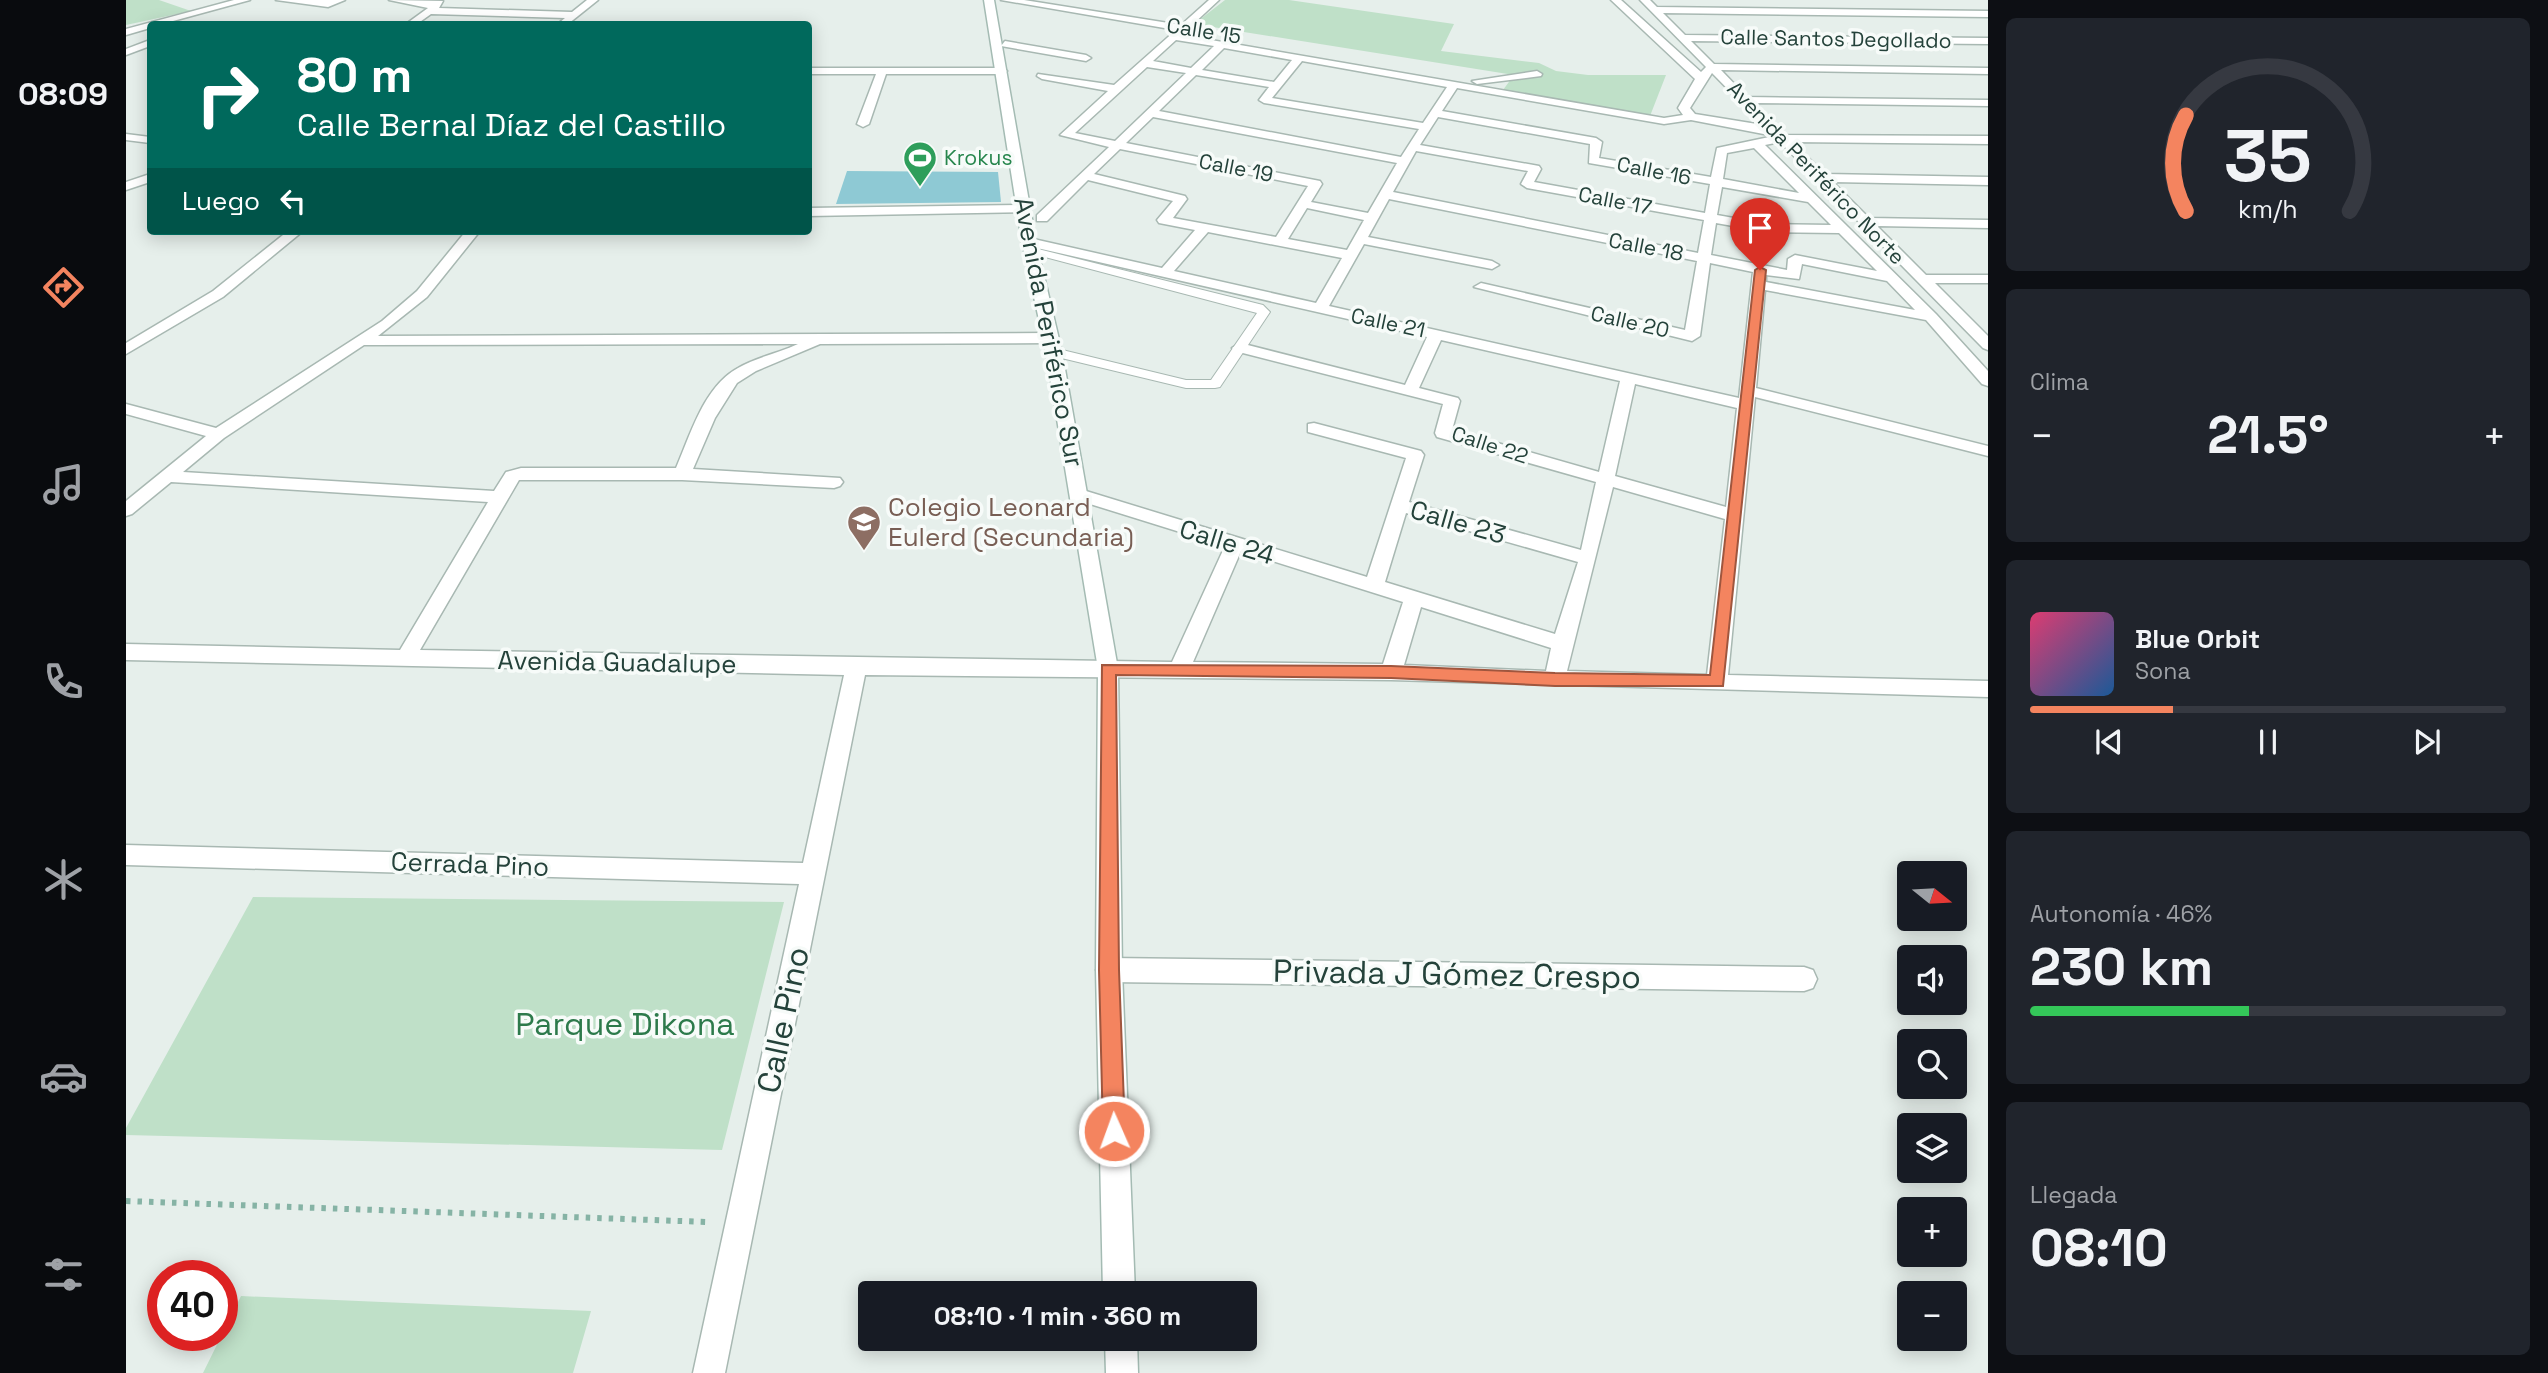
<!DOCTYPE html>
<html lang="es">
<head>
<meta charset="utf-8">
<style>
  :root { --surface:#171b24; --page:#20242c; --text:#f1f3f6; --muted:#9ea1a6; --line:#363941; --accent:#f4845f }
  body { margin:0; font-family:"Space Grotesk",sans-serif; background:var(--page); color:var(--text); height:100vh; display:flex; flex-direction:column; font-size:26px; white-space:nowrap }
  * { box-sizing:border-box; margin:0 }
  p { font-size:23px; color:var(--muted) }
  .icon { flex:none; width:38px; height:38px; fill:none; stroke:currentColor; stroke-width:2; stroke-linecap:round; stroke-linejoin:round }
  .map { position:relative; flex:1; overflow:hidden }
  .drawer { display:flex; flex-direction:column; gap:18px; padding:18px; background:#0d0f14; width:560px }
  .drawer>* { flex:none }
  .banner { position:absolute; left:21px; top:21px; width:665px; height:214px; border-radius:7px; box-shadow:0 4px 18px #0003; background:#00695c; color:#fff; overflow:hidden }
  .needle { width:46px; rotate:108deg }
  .controls { position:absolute; left:1771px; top:861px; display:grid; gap:14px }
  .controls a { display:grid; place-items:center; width:70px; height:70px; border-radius:7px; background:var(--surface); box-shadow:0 4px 18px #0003; font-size:35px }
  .speed { position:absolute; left:21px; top:1260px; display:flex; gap:14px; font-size:35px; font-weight:700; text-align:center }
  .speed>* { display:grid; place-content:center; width:91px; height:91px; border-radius:50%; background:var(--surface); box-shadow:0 4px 18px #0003; line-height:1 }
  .speed .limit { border:10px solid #d22; background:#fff; color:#111 }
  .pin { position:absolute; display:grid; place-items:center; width:60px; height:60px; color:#fff; margin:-72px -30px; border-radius:50% 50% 50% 0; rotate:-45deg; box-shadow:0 0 7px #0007 }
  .pin .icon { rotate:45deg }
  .me { position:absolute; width:77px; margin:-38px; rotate:358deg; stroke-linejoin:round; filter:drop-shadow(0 0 5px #0008) }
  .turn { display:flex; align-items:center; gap:24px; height:147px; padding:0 35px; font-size:32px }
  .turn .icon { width:91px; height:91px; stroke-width:2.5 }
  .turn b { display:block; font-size:49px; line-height:60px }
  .then { display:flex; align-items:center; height:66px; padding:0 35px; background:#0003; gap:14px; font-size:26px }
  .big { font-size:52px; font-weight:700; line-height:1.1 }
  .drawer .tile { flex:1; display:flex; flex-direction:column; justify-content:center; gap:10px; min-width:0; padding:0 24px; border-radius:10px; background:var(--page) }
  .drawer .dial { align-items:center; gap:0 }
  .dial svg { height:182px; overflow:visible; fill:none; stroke:var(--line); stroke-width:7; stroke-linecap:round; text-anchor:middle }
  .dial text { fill:var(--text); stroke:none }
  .song { display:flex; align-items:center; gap:21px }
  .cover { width:84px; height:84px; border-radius:10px; background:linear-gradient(135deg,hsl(340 70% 55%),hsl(210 70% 35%)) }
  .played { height:7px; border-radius:4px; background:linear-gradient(90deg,var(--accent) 30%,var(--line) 30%) }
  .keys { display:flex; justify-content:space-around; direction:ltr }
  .heat { display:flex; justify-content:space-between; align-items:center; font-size:38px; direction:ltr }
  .charge { height:10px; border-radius:5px; background:linear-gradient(90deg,#34c759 46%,var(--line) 0) }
  .trip { position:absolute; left:732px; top:1281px; width:399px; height:70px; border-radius:7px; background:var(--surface); box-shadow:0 4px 18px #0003; font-weight:700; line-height:70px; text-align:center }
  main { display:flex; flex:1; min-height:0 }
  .menu { display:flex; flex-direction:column; width:126px; justify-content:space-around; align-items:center; background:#090b0e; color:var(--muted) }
  .menu .icon { width:49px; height:49px }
  .menu .current { color:var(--accent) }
  .menu b { font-size:32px; color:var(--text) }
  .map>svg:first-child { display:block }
  .green { fill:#bfe0c8 }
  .water { fill:#8ec9d4 }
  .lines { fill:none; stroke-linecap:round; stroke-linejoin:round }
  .lane-casing { stroke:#a8b8b2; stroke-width:2 }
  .street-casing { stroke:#a8b8b2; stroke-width:3 }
  .secondary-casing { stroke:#a4bbb3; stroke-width:3 }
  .path { stroke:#86b3a5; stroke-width:6; stroke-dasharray:4.5 7; stroke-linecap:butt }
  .lane { fill:#fff; fill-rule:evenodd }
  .street { fill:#fff; fill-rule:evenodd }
  .secondary { fill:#fff; fill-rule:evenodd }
  .route { fill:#f4845f; stroke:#9f563e; stroke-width:2 }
  .labels { text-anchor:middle; stroke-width:7; stroke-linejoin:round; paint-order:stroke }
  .far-street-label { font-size:21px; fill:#24423a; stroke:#f7fbf9 }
  .far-leisure-label { font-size:21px; fill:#27864d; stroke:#f7fbf9; text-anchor:start }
  .street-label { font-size:26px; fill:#24423a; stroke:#f7fbf9 }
  .education-label { font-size:26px; fill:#785e54; stroke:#f7fbf9; text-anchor:start }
  .near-street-label { font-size:32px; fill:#24423a; stroke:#f7fbf9 }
  .near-park-label { font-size:32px; fill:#2d7a4b; stroke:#f7fbf9 }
</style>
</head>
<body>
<main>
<nav class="menu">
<b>08:09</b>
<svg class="icon current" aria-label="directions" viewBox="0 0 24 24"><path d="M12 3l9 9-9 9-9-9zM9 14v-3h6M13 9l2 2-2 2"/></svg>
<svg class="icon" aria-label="music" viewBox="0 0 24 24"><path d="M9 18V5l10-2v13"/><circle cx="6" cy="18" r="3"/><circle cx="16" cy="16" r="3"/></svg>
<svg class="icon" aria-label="phone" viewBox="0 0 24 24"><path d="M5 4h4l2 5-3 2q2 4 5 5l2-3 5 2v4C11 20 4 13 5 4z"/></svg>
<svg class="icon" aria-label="climate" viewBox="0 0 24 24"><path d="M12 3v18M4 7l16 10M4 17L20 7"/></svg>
<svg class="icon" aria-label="car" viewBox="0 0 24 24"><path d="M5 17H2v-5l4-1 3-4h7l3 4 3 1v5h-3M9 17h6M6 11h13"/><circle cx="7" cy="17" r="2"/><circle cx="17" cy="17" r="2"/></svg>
<svg class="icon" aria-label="filters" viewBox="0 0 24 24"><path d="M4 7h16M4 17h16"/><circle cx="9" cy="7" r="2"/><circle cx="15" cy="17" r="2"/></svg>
</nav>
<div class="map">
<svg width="1862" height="1373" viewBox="0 0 1862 1373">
  <rect width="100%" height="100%" fill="#e6efeb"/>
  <path class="green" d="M0,0H33L65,11L0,25Z
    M1099,0H1163L1328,24L1315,51L1413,63L1430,71L1462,75H1540L1524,116L1377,90L1388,75L1068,24Z
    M127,897L658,902L596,1150L0,1135V1128Z
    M115,1296L465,1311L447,1373H77Z"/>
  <path class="water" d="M721,171L872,172L875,202L710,204Z"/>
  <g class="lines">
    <g class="lane-casing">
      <path id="lane" d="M904,247L1137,305L1144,312L1094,387L1089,388H1060L923,355V349L928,348L1060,380H1085L1131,313L900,252L898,250Z"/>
    </g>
    <g class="street-casing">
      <path id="street" d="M108,0H124L36,24H24V28L0,35V29Z
        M150,0H219L202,7Z
        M263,0L317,1L313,8L446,12L461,0H472L442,24L433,23L439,18L305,14L291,24H280L302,8Z
        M875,0H898L1055,25L1083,0H1093L1065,26L1067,31L1056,35L1538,118L1557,115L1552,108L1569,79L1485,0H1495L1575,72L1580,67L1514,0H1524L1531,7L1862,11V17L1537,13L1559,35L1862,38V44L1565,41L1588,64L1862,68V74L1595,70L1621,97L1862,100V106L1628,103L1659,135L1862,136V144L1666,142L1699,174L1862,177V185L1707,182L1743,218L1862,220V228L1751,226L1800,275H1862V283H1809L1862,336V350L1857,348L1654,142L1639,145L1810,314L1862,371V386L1856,384L1800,320L1639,290L1630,388L1862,446V456L1629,397L1602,675L1862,681V697L1265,680L739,675L599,1373H567L673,884L0,865V845L677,863L718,675L0,660V644L274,650L362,502L45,482L6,514L0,516V501L80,436L0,414V404L90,428L256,321L291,291L340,231H354L301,297L252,336L924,333L932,338L924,343L694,344L630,371L611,383L589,418L567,469L714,478L717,482L714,486L708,488L556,480H393L294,650L1046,662L1099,546L948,499L945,495L948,491H960L1241,577L1280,458L1182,432V424L1188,423L1295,451L1298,455L1283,502L1455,550L1470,482L1311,437L1309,433L1317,404L1109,351L1106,348L1114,343L1279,385L1301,337L898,245L896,242L903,238L1036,268L1069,230L1033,223L1031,220L1047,201L962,180L921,221H911V215L983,147L934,135L982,91L916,79L911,76L912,74L988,85L1050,30ZM1050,40L1088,46L1065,68L1027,61ZM1098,48L1166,60L1148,82L1076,70ZM1176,61L1321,87L1297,123L1146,98ZM1021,67L1060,73L989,141L949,133ZM1586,73L1637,125L1569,114L1564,108ZM1070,75L1143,87L1133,100L1138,103L1293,129L1275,157L1033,111ZM1331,88L1538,124L1565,120L1648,136L1591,148L1585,177L1473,158L1476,142L1470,138L1316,111ZM1027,117L1271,163L1242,213L1185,202L1196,184L1194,181L1000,143ZM1312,117L1464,144L1463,163L1584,184L1579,213L1408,182L1415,169L1413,166L1294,145ZM1628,148L1673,193L1597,179L1601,153ZM994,149L1182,186L1150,237L1047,218L1061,199L1059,196L968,174ZM1290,151L1402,171L1395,184L1401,188L1578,220L1572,253L1267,192ZM1596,187L1682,202L1705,225L1641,224L1591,215ZM1263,199L1571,261L1559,330L1355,283L1348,287L1566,341L1574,336L1584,263L1627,272L1613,398L1203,306L1238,244L1366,269L1373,265L1366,261L1242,237ZM1181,208L1238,220L1221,250L1162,239ZM1590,223L1641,232L1713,233L1751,271L1669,255L1662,259L1661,270L1585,255ZM1082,232L1216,258L1190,303L1048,271ZM1676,264L1761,281L1789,310L1640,282V275L1673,279ZM1315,340L1494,381L1473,472L1326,430L1334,401L1332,398L1293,388ZM672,344C653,353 631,357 612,368C578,386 564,436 550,468H395L380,472L368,491L57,472L98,438L238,345ZM1509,384L1611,408L1600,507L1489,476ZM1487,487L1599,519L1581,675L1441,671ZM1280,513L1452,562L1429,634L1259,582ZM1115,551L1277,602L1257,664L1067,662ZM1295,607L1425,648L1420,671L1278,665Z
        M24,40V46L0,55V49Z
        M879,41L960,55L965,58L960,61L875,46Z
        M682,68H876L881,71L876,74H760L743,124L737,127L731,124L750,74H682Z
        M1411,71L1416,74L1415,76L1351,84L1346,81Z
        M0,134L24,137V143L0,140Z
        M24,174V182L0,190V182Z
        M899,205L905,209L904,212L682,216V208Z
        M162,231H177L97,297L0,354V343L87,291Z
        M983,958L1678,967L1687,970L1691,979L1687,988L1678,991L983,982L974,979L970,970L974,961Z"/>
    </g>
    <g class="secondary-casing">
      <path id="secondary" d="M858,0H868L910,242L936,352L992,669L996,970L1009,1293H977L970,970L972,669L920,352L896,242Z
        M979,1339H1011L1012,1373H980Z"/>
    </g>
    <path class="path" d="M0,1201L582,1222"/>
    <use href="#lane" class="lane"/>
    <use href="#street" class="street"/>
    <use href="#secondary" class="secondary"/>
  </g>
  <path class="route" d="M1634,267L1640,270L1597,686H1429L1265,678L990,675L993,970L999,1131L996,1139L988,1142L981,1139L977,1131L973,970L976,665L1265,666L1429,673L1584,675L1629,270Z"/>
  <defs>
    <g id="stadium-pin" transform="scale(1.75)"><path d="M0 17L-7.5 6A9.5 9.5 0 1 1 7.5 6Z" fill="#2e9e5b" stroke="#f7fbf9"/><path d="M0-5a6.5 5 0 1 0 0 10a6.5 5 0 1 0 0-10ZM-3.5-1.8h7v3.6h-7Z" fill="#fff"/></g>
    <g id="school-pin" transform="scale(1.75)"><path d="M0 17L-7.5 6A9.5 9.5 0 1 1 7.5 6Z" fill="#8d6e63" stroke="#f7fbf9"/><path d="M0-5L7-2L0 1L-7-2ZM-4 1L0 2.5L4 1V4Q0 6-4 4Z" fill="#fff"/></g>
  </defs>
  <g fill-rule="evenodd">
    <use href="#stadium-pin" x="794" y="158"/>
    <use href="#school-pin" x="738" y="522"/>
  </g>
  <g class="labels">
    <g class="far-street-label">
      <text transform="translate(1078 31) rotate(9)" y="7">Calle 15</text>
      <text transform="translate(1710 39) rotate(1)" y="7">Calle Santos Degollado</text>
      <text transform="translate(1110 168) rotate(11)" y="7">Calle 19</text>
      <text transform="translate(1528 171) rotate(11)" y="7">Calle 16</text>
      <text transform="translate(1690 173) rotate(46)" y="7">Avenida Periférico Norte</text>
      <text transform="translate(1489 201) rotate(11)" y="7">Calle 17</text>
      <text transform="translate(1520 247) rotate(11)" y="7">Calle 18</text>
      <text transform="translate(1504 322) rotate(13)" y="7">Calle 20</text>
      <text transform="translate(1262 323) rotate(12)" y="7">Calle 21</text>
      <text transform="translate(1364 445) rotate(18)" y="7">Calle 22</text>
    </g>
    <g class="far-leisure-label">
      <text x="818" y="165">Krokus</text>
    </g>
    <g class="street-label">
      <text transform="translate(923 332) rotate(79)" y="9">Avenida Periférico Sur</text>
      <text transform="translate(1332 522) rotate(16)" y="9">Calle 23</text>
      <text transform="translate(1101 542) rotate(17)" y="9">Calle 24</text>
      <text transform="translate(491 662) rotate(1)" y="9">Avenida Guadalupe</text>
      <text transform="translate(344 864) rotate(2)" y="9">Cerrada Pino</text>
    </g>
    <g class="education-label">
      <text x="762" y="516">Colegio Leonard<tspan x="762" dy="30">Eulerd (Secundaria)</tspan></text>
    </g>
    <g class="near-street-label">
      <text transform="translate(1331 974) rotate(1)" y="11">Privada J Gómez Crespo</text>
      <text transform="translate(657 1020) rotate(-78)" y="11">Calle Pino</text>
    </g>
    <g class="near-park-label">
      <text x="499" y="1035">Parque Dikona</text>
    </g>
  </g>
</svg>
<div class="controls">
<a><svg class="needle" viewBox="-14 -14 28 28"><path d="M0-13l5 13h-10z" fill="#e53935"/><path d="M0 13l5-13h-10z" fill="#9ea1a6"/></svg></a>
<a><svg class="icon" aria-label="sound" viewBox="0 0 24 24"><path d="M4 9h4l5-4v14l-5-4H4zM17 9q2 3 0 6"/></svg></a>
<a><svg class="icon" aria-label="search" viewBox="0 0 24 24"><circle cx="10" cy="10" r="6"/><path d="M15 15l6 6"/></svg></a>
<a><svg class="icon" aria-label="layers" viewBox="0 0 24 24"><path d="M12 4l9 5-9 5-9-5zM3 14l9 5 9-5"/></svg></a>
<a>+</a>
<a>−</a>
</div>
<div class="speed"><div class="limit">40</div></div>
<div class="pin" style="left:1634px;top:270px;background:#d93025"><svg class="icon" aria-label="arrive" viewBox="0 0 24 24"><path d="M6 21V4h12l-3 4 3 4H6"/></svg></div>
<svg class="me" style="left:988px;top:1131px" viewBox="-20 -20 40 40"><circle r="17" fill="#f4845f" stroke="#fff" stroke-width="3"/><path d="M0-11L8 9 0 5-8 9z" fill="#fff"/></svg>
<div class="trip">08:10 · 1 min · 360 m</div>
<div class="banner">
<div class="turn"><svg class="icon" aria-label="right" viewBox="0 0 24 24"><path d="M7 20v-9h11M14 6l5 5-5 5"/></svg><div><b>80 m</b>Calle Bernal Díaz del Castillo</div></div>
<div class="then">Luego<svg class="icon" aria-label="left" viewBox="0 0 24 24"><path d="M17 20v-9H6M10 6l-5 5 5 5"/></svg></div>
</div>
</div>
<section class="drawer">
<div class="tile dial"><svg viewBox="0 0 100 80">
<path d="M14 69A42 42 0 1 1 86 69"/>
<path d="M14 69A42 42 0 0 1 14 27" stroke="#f4845f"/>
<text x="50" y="56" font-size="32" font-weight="700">35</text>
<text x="50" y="72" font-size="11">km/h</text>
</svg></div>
<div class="tile"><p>Clima</p>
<div class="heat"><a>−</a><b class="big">21.5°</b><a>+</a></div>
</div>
<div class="tile">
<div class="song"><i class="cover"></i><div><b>Blue Orbit</b><p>Sona</p></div></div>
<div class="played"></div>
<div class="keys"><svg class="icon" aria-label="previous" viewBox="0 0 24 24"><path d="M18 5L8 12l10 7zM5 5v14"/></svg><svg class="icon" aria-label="pause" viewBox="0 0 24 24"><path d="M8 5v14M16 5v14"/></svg><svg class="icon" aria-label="next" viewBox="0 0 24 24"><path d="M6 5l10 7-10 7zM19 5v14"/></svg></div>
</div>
<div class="tile"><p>Autonomía · 46%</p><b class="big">230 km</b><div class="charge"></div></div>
<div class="tile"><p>Llegada</p><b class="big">08:10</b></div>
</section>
</main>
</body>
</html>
